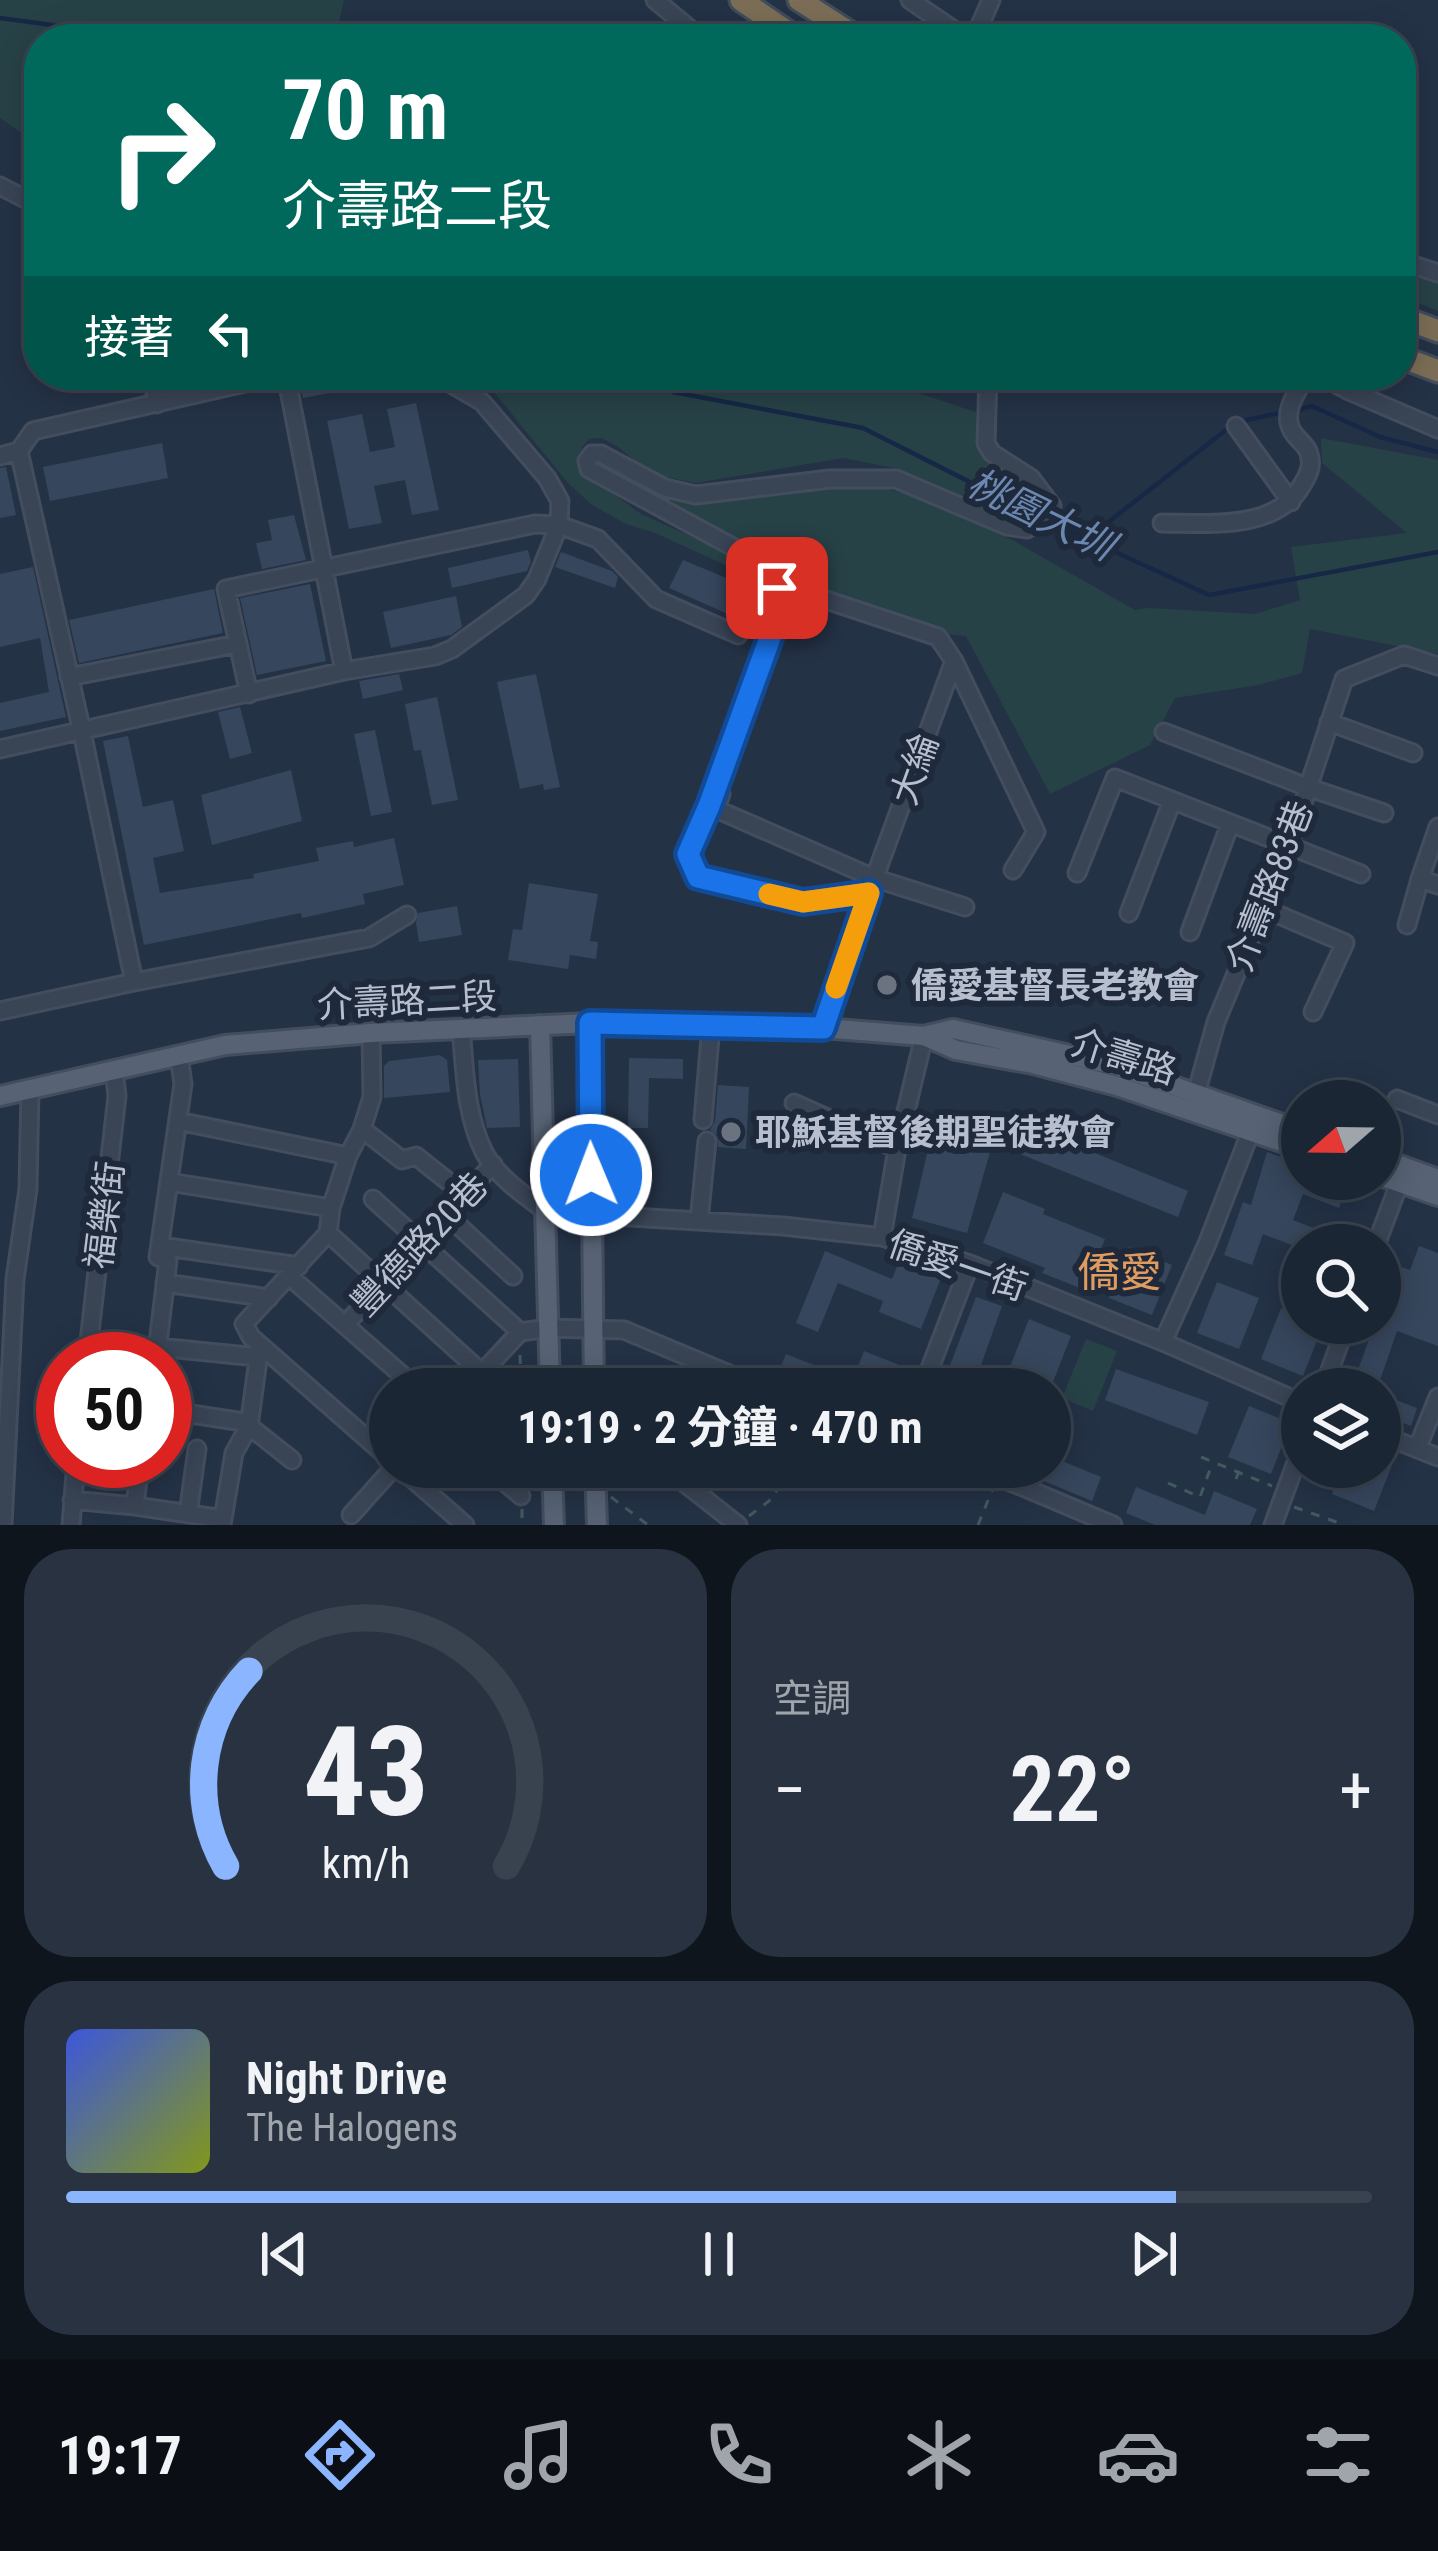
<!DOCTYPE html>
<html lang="zh-TW">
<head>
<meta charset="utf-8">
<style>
  :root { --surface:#1b2634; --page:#283240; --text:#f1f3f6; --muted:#a0a5ac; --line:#39434f; --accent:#8bb5ff }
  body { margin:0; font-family:"Roboto Condensed","Noto Sans TC",sans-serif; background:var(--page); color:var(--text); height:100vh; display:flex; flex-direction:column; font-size:45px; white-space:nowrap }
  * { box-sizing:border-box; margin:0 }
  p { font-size:39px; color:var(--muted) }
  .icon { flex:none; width:66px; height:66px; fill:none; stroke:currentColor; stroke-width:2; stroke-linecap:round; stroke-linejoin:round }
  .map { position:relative; height:1525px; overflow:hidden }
  .panel { display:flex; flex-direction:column; gap:24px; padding:24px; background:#0f151d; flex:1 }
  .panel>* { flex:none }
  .guide { position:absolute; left:24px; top:24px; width:1392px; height:366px; border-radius:48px; box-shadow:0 6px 30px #0003,0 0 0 3px var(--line); background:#00695c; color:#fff; overflow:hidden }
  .needle { width:78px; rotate:250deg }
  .buttons { position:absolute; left:1281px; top:1080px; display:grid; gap:24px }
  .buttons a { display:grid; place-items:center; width:120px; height:120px; border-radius:50%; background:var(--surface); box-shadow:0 6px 30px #0003,0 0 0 3px var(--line); font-size:60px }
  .speed { position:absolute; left:36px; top:1332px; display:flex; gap:24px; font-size:60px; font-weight:700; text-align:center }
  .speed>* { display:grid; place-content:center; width:156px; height:156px; border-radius:50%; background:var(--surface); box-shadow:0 6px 30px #0003,0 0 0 3px var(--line); line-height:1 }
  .speed .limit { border:18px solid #d22; background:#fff; color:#111 }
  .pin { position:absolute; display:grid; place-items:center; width:102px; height:102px; color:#fff; margin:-51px; border-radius:24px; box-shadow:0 6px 18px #0006 }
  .me { position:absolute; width:132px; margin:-66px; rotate:359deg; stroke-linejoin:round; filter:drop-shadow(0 0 9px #0008) }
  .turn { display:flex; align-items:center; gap:42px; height:252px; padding:0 60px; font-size:54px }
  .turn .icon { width:156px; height:156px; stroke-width:2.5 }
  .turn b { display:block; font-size:84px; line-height:102px }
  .then { display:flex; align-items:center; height:114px; padding:0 60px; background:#0003; gap:24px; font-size:45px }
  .big { font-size:90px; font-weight:700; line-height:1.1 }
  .panel .card { flex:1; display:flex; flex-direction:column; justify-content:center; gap:18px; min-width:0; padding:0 42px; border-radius:48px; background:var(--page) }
  .panel .dial { align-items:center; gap:0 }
  .dial svg { height:312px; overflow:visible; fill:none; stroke:var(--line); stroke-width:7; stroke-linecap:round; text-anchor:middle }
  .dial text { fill:var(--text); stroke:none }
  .song { display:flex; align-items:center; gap:36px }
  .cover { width:144px; height:144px; border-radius:18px; background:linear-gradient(135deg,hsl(230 70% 55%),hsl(70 70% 35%)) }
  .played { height:12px; border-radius:6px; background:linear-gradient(90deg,var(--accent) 85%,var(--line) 85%) }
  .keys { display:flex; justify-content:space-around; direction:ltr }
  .heat { display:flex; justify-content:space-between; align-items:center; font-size:66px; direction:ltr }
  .panel .tiles { flex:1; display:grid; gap:24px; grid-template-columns:1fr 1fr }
  .card:last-child { grid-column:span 2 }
  .trip { position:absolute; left:369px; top:1368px; width:702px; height:120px; border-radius:60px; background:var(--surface); box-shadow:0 6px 30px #0003,0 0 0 3px var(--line); font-weight:700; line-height:120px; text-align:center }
  .dock { display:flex; height:192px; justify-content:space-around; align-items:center; background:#0b0f15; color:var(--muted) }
  .dock .icon { width:84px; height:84px }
  .dock .current { color:var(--accent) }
  .dock b { font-size:54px; color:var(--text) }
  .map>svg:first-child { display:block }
  .green { fill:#274247 }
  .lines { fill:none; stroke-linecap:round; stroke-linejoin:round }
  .stream { stroke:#162846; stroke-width:4.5 }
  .building { fill:#36465c }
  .minor-casing { stroke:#434d5e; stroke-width:21 }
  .major-casing { stroke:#434d5e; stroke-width:24 }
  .highway-casing { stroke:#414c5c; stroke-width:27 }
  .path { stroke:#405b5e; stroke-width:3; stroke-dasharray:9 9; stroke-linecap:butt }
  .minor { stroke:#394455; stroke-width:15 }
  .major { stroke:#576375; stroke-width:18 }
  .highway { stroke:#7c6e56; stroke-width:21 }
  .route-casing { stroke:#114b97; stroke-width:30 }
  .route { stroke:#1a73e8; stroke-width:21 }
  .slow { stroke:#f59e0b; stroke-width:21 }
  .worship-dot { fill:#6b7280; stroke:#1e293b; stroke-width:4.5 }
  .labels { text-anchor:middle; stroke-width:12; stroke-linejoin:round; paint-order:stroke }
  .street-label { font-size:36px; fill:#b7bfce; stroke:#1e293b }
  .poi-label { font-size:36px; font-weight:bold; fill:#b7bfce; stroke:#1e293b; text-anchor:start }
  .water-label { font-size:39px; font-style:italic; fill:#6d88b0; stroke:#1e293b }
  .quarter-label { font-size:42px; fill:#e19b5f; stroke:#1e293b }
</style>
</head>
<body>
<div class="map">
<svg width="1438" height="1525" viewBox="0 0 1438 1525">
  <rect width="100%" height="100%" fill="#243246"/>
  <path class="green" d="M0,0H344L335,39H39V145L0,118Z
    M1401,267L1438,276V311L1401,296Z
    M480,375H863L976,412C976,459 1006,469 1036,498L1027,513L1011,516L899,469L843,458L696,483L665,477L635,461L617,446L601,438L589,439L582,447L580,460L584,472L641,514L751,563L765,583L655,533L626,524L592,505L568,483Z
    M1321,438L1438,460V654L1310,629L1302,673L1258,685L1175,698L1150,745L1050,794L966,636L944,634L794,587L786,595L782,593C783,572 773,561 757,550L629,488L636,482L670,497L701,502L828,486L883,488L918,497L1014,541L1135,610L1148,608L1255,614L1300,600L1291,547L1407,533L1322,463Z
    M1086,1339L1117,1351L1093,1411L1062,1398Z"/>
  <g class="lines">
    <path class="stream" d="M0,18L52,25L119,39
      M651,375L673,392L863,428L1039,517
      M1297,410L1312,406L1380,437L1438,452
      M1050,522L1209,595L1438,552
      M1087,539L1236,422L1285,412"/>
  </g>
  <path class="building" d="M333,375H368L370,385L303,398L299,381Z
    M416,403L439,510L412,515L405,480L374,486L382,523L349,529L327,421L362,414L370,452L395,447L387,409Z
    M162,443L168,478L50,501L43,467Z
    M6,467L16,515L0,518V468Z
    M294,515L306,560L262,569L256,543L272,540L268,520Z
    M528,550L531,562L527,571L452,588L448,568Z
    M561,552L612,571L618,577L615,588L555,567Z
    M683,560L763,593L748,623L669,588Z
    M33,567L66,717L0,731V703L49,692L40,638L0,647V574Z
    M310,584L326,661L257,675L240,598Z
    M214,589L223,633L79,663L69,620Z
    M456,596L462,627L451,635L391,648L383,612Z
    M399,674L403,690L363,699L359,681Z
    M536,674L560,787L544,790L543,784L520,789L497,682Z
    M437,697L458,800L432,805L421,750L414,751L405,704Z
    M240,707L252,753L230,759L218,712Z
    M375,730L392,812L371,816L354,734Z
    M128,736L143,807L173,800L184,851L153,858L160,893L254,878L253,874L319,861L316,848L353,841L354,847L394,838L404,885L363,894L365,904L302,918L301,913L144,945L103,741Z
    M291,770L302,821L212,845L201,795Z
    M529,883L598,894L590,941L598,942L596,959L570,955L568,969L508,960L513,929L522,930Z
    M457,906L462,935L419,942L416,923L418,913Z
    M440,1055L447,1060L450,1092L384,1098V1066L389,1061Z
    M629,1058L683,1059V1079L649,1078L648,1128H628Z
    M518,1059L520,1127L487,1128L480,1095L478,1060Z
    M718,1085L749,1087L746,1149L718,1147L717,1135L710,1130L715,1121Z
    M934,1124L994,1138L967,1233L912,1218Z
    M1031,1127L1188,1191L1178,1217L1020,1154Z
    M1267,1152L1302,1165V1179H1341L1348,1182L1339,1208L1303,1194L1293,1220L1319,1230L1314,1245H1302V1249L1263,1234L1252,1265L1224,1255L1243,1202L1251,1205Z
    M1003,1192L1045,1209L1043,1214L1105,1239L1085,1290L1042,1273L1045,1268L983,1243Z
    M1419,1246L1438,1253V1346L1397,1331L1377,1389H1351L1375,1323H1380V1309L1383,1300L1386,1302L1398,1266L1410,1270Z
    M1129,1247L1172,1265L1152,1315L1109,1298Z
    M825,1251L892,1279L899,1261L941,1278L921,1329L879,1312L883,1301L838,1283L818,1332L796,1323Z
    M1217,1282L1259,1298L1239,1349L1197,1333Z
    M976,1297L1002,1306L980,1368L971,1389H941Z
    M1281,1308L1302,1317V1323H1324L1303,1376L1261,1359Z
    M1029,1319L1071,1336L1051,1387L1009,1369Z
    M864,1351L907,1368L898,1389H849Z
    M786,1354L829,1371L822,1389H810L777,1376Z
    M1116,1369L1209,1402L1197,1435L1105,1400Z
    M1380,1394L1417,1408L1411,1426L1380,1414Z
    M1249,1406L1291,1423L1271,1474L1228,1457Z
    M1380,1454L1394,1460L1374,1511L1332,1494L1342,1467H1380Z
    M1050,1456L1101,1477L1092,1501L1010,1467H1050Z
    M1136,1487L1205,1515L1214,1491L1257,1509L1250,1525H1155L1126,1513Z"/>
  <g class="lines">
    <g class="minor-casing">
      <path id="minor" d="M655,0L702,39
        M910,0L967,39
        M974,39L991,0
        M0,186L39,206
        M1401,261L1438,273
        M152,375L157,404
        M286,375L344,671
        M1320,375L1347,390L1438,429
        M1236,426L1291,502
        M0,456L19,451
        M1162,523C1208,523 1276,531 1302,485C1307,477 1312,468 1310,459C1309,447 1302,444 1295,435C1279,416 1296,393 1307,375
        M781,618L787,600L808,594L938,637L954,661L1036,832L1013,870
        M69,677L237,644
        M249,694L226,589L535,524L559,525L598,539L656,599L738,635
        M1329,722L1413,753
        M1164,732L1307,787L1384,813
        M0,749L344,671L435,656L452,649L526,595L537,579L559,525L560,501L547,478L482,402L436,375
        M721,794L716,809L874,878L965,907
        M1438,827L1420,879L1438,885
        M1077,873L1115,778L1361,874
        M869,893L803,902L698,877L688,854L708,806L775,624L778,603L777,588L755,559L589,469L587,461L592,454H601L665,488L696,495L830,479H896L1007,526L1027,529L1050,515L1052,506L1031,478L992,453L986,443L988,375
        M1265,909L1345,943L1313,1012
        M1129,913L1172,801
        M1407,925L1420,879
        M1190,932L1230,824
        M134,982L82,732L19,451L33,431L280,375
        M0,1011L134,982L369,938L407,915
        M461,1028C465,1069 465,1114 484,1152C496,1176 525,1196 547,1212L783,1226L882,1237L970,1264L1163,1342L1302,1403
        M823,1028L869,893L954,661
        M1196,1094L1216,1022L1289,846L1344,679L1404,655L1438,666
        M1397,1099L1438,1115
        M794,1103L897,1149
        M703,1120L711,1026
        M178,1121L348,1156
        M362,1129L402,1160L416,1156L465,1195
        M169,1182L331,1208
        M373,1199L520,1332
        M447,1215L513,1276
        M699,1221L707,1141
        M328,1233L244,1324L251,1337L390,1459
        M328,1233L331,1208L348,1156L362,1129L372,1097L371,1033
        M328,1233L481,1372
        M882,1237L897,1149L924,1036
        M1376,1245L1402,1176
        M160,1246L299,1266
        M289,1276L418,1389
        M165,1283L269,1298
        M345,1324L383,1286L493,1164
        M1163,1342L1207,1244L1254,1123
        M158,1347L257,1357
        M87,1359L117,1096L114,1070
        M156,1359L168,1261L158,1257L183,1084L179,1056
        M467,1389L520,1332L549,1328L624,1330L765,1389
        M922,1389L970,1264
        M1323,1389L1347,1323
        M165,1410L250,1423
        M249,1426L292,1460
        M1380,1434L1438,1457
        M1417,1449L1438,1397
        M399,1467L465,1525
        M487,1467L521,1496
        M664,1467L738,1525
        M975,1467L1113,1525
        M72,1500L135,1506L223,1519
        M135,1506L140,1461
        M188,1514L197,1449
        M351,1515L394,1467
        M3,1525L15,1279L28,1189L30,1089
        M71,1525L76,1461
        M222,1525L234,1453L249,1426L260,1345
        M1273,1525L1302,1446"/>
    </g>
    <g class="major-casing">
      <path id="major" d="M590,1023L594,1389
        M540,1025L550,1389
        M924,1036L953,1029L1114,1065L1302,1131
        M0,1096L225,1045L371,1033L590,1023L823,1028L924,1036L956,1050L1033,1064L1117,1086L1302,1149
        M1380,1158L1438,1179
        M1380,1176L1438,1196
        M552,1467L554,1525
        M595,1467L597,1525"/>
    </g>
    <g class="highway-casing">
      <path id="highway" d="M741,0L798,39
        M799,0L860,39
        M1401,317L1438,331
        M1401,357L1438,371"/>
    </g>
    <path class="path" d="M520,1355L521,1389
      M1201,1457L1272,1486
      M1236,1479L1241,1466
      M1168,1483L1200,1497L1212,1464
      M611,1497L648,1525
      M1294,1507L1345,1525
      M522,1509V1525
      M749,1516L769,1501L780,1486L787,1467
      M978,1525L993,1488"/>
    <use href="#minor" class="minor"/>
    <use href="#major" class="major"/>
    <use href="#highway" class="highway"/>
  </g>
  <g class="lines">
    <g class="route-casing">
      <path id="route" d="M591,1175L590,1023L823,1028L869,893L803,902L698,877L688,854L709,806L775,624L778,603L777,588"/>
    </g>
    <use href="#route" class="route"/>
    <path class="slow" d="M769,894L803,902L869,893L836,988"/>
  </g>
  <g class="worship-dot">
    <circle cx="887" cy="985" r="12"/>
    <circle cx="731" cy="1132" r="12"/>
  </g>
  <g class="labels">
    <g class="street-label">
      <text transform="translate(914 769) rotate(-70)" y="13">大綸</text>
      <text transform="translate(1269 886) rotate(-69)" y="13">介壽路83巷</text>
      <text transform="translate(407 1000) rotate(-3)" y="13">介壽路二段</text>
      <text transform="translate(1124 1056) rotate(17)" y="13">介壽路</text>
      <text transform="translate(104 1215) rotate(-83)" y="13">福樂街</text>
      <text transform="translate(419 1244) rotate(-47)" y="13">豐德路20巷</text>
      <text transform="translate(958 1265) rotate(19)" y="13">僑愛一街</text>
    </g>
    <g class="poi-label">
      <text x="911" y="998">僑愛基督長老教會</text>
      <text x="755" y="1145">耶穌基督後期聖徒教會</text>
    </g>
    <g class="water-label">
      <text transform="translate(1041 514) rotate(26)" y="14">桃園大圳</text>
    </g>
    <g class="quarter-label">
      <text x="1120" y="1287">僑愛</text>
    </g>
  </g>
</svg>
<div class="buttons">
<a><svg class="needle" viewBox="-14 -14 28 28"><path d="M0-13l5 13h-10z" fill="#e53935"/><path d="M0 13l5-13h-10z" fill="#a0a5ac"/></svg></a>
<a><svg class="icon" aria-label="search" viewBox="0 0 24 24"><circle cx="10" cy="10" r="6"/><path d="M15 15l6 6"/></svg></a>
<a><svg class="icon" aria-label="layers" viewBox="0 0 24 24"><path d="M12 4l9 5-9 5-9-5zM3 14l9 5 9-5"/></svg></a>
</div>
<div class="speed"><div class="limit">50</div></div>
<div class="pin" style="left:777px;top:588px;background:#d93025"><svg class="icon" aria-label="arrive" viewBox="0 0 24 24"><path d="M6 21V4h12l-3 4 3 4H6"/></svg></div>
<svg class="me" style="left:591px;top:1175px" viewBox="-20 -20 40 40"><circle r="17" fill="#1a73e8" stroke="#fff" stroke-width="3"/><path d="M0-11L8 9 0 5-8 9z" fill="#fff"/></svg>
<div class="trip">19:19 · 2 分鐘 · 470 m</div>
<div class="guide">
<div class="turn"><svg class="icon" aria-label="right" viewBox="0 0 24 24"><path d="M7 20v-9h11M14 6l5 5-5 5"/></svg><div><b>70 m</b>介壽路二段</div></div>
<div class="then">接著<svg class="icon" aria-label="left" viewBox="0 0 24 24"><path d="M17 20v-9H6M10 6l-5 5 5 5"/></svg></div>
</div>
</div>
<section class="panel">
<div class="tiles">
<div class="card dial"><svg viewBox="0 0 100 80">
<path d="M14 69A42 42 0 1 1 86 69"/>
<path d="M14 69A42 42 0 0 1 20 19" stroke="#8bb5ff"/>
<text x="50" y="56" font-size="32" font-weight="700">43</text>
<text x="50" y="72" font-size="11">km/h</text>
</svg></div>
<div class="card"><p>空調</p>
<div class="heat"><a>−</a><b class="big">22°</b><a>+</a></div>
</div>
<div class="card">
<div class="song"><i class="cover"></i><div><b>Night Drive</b><p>The Halogens</p></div></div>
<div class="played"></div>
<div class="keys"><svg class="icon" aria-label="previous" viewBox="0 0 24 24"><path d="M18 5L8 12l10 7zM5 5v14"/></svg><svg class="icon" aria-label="pause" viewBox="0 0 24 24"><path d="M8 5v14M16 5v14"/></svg><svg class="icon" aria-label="next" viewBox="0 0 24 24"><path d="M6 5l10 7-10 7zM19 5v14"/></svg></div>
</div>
</div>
</section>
<nav class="dock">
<b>19:17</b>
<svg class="icon current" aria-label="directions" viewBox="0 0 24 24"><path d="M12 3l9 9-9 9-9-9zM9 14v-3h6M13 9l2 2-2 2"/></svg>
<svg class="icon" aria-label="music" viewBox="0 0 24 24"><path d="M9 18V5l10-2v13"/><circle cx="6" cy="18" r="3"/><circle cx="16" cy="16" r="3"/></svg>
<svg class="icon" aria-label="phone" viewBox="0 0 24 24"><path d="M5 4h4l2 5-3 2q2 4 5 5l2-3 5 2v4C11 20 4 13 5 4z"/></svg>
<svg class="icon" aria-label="climate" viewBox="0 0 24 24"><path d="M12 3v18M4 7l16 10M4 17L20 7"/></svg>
<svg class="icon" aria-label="car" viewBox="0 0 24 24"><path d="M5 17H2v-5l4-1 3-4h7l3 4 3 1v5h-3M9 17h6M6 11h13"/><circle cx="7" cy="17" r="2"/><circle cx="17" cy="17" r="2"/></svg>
<svg class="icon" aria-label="filters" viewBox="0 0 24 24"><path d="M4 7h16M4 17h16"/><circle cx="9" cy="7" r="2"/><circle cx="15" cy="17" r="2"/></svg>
</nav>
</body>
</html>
